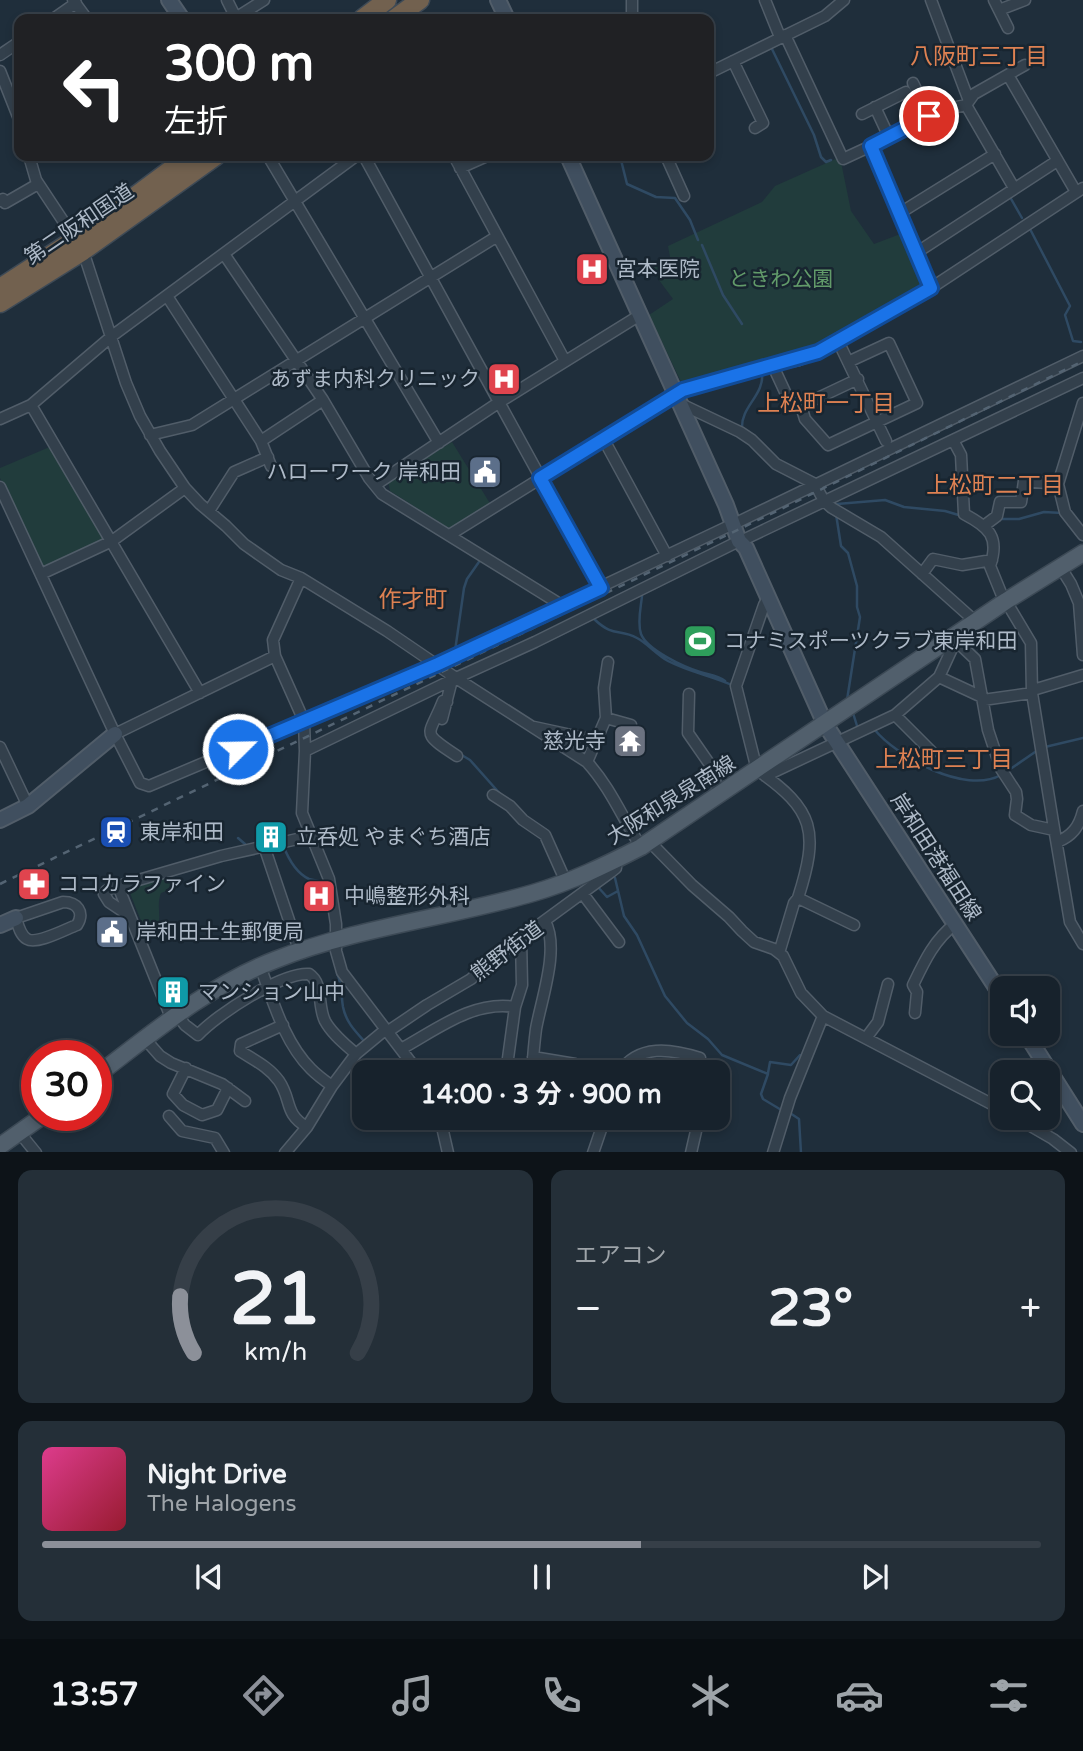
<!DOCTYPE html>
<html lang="ja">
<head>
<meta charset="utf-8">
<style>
  :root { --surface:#17222c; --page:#242f38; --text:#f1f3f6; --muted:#9ea4a9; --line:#363f48; --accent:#8c9099 }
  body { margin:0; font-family:"Varela Round","Noto Sans JP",sans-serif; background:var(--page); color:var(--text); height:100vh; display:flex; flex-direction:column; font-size:26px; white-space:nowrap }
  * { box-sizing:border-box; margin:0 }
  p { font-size:23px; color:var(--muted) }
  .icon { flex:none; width:38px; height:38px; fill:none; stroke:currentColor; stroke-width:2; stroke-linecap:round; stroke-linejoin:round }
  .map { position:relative; height:1152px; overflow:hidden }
  .sheet { display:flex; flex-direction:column; gap:18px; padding:18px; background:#0d1318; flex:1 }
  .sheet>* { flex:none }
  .top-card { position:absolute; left:14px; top:14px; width:700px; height:147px; border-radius:14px; box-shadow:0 4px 10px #0003,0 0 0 2px var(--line); background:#202124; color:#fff; overflow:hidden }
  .buttons { position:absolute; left:990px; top:976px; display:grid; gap:14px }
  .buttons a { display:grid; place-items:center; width:70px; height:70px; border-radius:14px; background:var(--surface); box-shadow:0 4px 10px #0003,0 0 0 2px var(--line); font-size:35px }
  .speed { position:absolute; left:21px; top:1040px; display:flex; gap:14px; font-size:35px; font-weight:700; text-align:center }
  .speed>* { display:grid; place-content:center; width:91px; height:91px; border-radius:50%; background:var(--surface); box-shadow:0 4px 10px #0003,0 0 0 2px var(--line); line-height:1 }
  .speed .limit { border:10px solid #d22; background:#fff; color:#111 }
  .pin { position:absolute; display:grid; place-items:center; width:60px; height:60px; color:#fff; margin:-30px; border:4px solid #fff; border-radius:50%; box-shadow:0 2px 7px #0007 }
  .me { position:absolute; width:77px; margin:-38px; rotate:67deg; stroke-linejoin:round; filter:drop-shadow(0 0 5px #0008) }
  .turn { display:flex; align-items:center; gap:24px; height:147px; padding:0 35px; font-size:32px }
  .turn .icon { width:91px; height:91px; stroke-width:2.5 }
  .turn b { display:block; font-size:49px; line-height:60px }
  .big { font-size:52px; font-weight:700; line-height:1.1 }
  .sheet .card { flex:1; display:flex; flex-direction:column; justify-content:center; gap:10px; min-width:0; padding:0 24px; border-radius:14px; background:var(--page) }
  .sheet .dial { align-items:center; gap:0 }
  .dial svg { height:182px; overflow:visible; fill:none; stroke:var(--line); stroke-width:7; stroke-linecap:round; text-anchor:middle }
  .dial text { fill:var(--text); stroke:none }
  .song { display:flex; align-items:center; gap:21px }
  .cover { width:84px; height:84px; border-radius:10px; background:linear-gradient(135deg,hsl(330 70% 55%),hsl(350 70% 35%)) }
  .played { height:7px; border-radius:4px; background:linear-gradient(90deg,var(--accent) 60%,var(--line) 60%) }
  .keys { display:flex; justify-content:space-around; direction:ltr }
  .heat { display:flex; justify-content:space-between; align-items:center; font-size:38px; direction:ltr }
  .sheet .tiles { flex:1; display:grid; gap:18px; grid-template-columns:1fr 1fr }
  .card:last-child { grid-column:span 2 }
  .trip { position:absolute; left:352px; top:1060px; width:378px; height:70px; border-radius:14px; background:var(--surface); box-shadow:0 4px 10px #0003,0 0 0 2px var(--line); font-weight:700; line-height:70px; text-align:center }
  .dock { display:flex; height:112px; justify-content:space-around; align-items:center; background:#090e12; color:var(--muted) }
  .dock .icon { width:49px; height:49px }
  .dock .current { color:var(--accent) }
  .dock b { font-size:32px; color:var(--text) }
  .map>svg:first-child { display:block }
  .green { fill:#213c3c }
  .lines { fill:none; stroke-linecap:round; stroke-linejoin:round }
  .stream { stroke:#2f4a63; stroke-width:2.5 }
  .street-casing { stroke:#515d69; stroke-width:13 }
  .secondary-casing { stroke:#515d69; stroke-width:18 }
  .primary-casing { stroke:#3c4955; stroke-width:19 }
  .highway-casing { stroke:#3e4a56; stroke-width:21 }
  .street { stroke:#33404c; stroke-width:10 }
  .secondary { stroke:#404f5f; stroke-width:14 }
  .primary { stroke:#515f6c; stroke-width:16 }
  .highway { stroke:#72614f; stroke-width:18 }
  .rail { stroke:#546473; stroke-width:2.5; stroke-dasharray:7 7; stroke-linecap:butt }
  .route-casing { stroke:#114b97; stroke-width:18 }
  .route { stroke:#1a73e8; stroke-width:12 }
  .labels { text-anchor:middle; stroke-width:5; stroke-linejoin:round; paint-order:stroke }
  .street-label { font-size:21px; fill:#aebac8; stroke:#182530 }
  .poi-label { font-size:21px; fill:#aebac8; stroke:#182530; text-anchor:start }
  .park-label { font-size:21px; fill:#629b6a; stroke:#182530 }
  .neighbourhood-label { font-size:23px; fill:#de8152; stroke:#182530 }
</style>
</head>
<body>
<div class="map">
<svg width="1083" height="1153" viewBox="0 0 1083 1153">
  <rect width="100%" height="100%" fill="#1f2e3b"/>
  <path class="green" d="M840,157L851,211L874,244L903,233L925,283L923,289L806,353L683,386L649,315L673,299L647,264L670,257L668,246L762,202L775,186Z
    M452,442L491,505L455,527H447L390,491L388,481Z
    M52,446L107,541L43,569L0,478V468Z
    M173,874L171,889L161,893C154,911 168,924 147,936L128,888Z"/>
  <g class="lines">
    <path class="stream" d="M771,47L814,135L821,157L826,162L831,160
      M620,156L627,184L656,197L675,198L690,220L698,240
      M1010,197L1022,218
      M1030,229L1070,306L1065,315L1073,341L1081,342
      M702,245L723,295L742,324
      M742,428C741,406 765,395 762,372
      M837,504L885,500L904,507L945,511L962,516
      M836,514L841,546L848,553L857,586V607L860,617L847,700
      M1000,519H1019L1044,512L1062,513
      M642,596C641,607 637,622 641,634C647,650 684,667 700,672C709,675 718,675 725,681
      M594,619C614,638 619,628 637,638C648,644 657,655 668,661C689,672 712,676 734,686
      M455,651L464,588L467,579L481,559
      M853,713L858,729
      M874,729C897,757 965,795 1001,775
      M1045,747L1083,738
      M460,754L470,760L502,796
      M1006,772L1038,750
      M528,818L546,830
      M238,838L245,844
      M283,845C288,858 296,873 309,879C314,881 322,881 326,882
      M615,878L624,916L637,935L665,996L687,1023L708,1039L722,1055L768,1074L761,1094L763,1099L783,1111
      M598,887L607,897L618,891
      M337,973C342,984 341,995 343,1007C346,1022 355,1031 365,1042
      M394,1032L402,1043
      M768,1073L770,1062L791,1065L800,1055
      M790,1113L799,1119L801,1153
      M450,1142L453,1153"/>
    <g class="street-casing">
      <path id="street" d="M73,0L87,19
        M227,0L236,18
        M632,0V19
        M765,0L780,37
        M931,0L969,101
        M994,0L1008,28
        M999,10L1025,0
        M53,19L76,3
        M234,19L264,0
        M785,35L843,159L871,146
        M0,55L19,42
        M733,61L763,123L755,128
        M0,71L19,119
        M709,73L825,16L844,0
        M1008,75L1076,192
        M913,83L929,116
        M966,105L974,94L1025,65
        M875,107L889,137
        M862,114L906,92
        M29,156L36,180L83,251L126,383L140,416L160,451L185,488L200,504L226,526L244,544L281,570L301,578L387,631L456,678L587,762C610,787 623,819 641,847
        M268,156L439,443
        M364,156L601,588
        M454,156L565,361
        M666,156L684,196
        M460,168L487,156
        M0,201L3,199L5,203L38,184
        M900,213L995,154
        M916,253L1057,161
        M224,254L323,400L369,478L382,494L563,606
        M931,288L871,146L942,110L966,105L1014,188
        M167,296L261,441L271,466
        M838,341L886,441
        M773,366L786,394L801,406L805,419L828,445L917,403L889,343L848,362
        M1083,403L1058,484L1065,512L1083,535
        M681,404L740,432L752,440L776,464L815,484L824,501L832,508L881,537L976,622
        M31,405L200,693
        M801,406L858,379
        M0,419L31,405L112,336L356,156
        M150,435L192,425L496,237
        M604,440L667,556
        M953,440L961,455L964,514C989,527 1000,537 990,566L1001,593L1031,643L1032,693L1053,822L1070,922L1083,944
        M261,441L323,400
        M375,485L498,403L640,315
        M0,487L115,734L140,783L149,786L438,664L731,525
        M209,511L234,472L268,457
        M738,522L1083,356
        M985,525L997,516L1000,502H1021L1024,481L1058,484
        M451,534L683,390L753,369L799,360L818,353L931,288L1083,188
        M745,539L1083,378
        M1061,568L1071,584L1079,603L1083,655
        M41,574L112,541L185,488
        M922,574L933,559L962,565L992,560
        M301,578L273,640L275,656L304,721L305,751L302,813L329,879L336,924V951L342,972L419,1073
        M768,598L764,605L736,686L757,770C815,810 819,832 798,898
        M953,638L975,659L988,730L1001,769L1016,792L1017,799L1015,815L1031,825L1054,830
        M939,677L982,697
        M1033,690L1083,675
        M689,694L688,733L713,769L716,785L725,792
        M983,700L1032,693
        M447,702L443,701C429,737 419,731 457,756
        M895,715L932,752
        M606,718L631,725
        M442,719L452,680
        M534,727L585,738L595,743
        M115,734L275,656
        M0,747L28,806
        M305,751L456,678L535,642L739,541
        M587,762L606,718L604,688L608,662
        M765,776L895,715L939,677L956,640
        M493,795L510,806L523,820L545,835L566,882
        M650,842L692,885L729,917L742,931L754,942L774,949L783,956L801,993L823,1016L1003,1110
        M1057,842C1072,836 1079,827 1083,811
        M264,846L299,950
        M118,886L221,856L311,836
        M583,894L619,942
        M63,902C77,902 85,912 77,925C66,929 37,945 27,939C20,935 18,925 16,918Z
        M130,916L109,902L104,894L107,890L118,886L172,1020
        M779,953L794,903L798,898L854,925
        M260,966C273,1001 284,1042 311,1069C317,1075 325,1081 332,1086
        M915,1013L917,992L913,985C924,962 934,940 955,924
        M178,1016L185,1025L198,1035C216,1015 282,972 309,974C324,984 317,1005 325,1021C332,1034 345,1044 356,1054
        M283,1025L241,1044L240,1051C254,1060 269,1067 279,1081C292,1100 284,1114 307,1127
        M387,1032L427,1005L471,979L495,957L611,872L616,868V860
        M866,1038L878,1022L888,984
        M145,1039L160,1056L171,1063L222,1084L245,1101
        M401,1049C436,1030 473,1000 515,1007L522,985L521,939
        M533,1057L575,1064
        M186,1068L173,1094L183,1105L202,1115L217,1110L228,1088
        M506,1073L515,1007
        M532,1073C533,1058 534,1044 536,1029C541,1000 560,949 545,921
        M619,1073C638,1043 672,1049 700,1058L691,1073
        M169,1116L182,1131L215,1138L224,1153
        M440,1118L448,1153
        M1017,1118L1053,1139L1071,1153
        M19,1132L36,1153
        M285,1153L307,1127L332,1086L356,1054L385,1030
        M593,1153L605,1118
        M691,1153L699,1118
        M773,1153L790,1098L823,1016"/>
    </g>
    <g class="secondary-casing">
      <path id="secondary" d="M169,0L182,19
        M498,0L507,19
        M568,156L726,505L739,541L746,548L825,724L1003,998
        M0,820L28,806L115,734
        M0,925L16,918
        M1026,1034L1083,1124"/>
    </g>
    <g class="primary-casing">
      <path id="primary" d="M96,1076C151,1034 209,985 275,960C358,927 447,918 533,893C571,882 606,865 641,847L1006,601L1083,553
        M0,1146L44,1115"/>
    </g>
    <g class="highway-casing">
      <path id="highway" d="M362,19L387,0
        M394,19L420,0
        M0,288L95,226L189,156
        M0,303L83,251L216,156"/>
    </g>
    <use href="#street" class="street"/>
    <use href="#secondary" class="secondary"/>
    <use href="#primary" class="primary"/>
    <use href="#highway" class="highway"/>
    <path class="rail" d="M0,884L779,510L1083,361"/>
  </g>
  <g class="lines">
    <g class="route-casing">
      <path id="route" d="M238,749L438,664L601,588L540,478L683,390L818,352L931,288L871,146L929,116"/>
    </g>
    <use href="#route" class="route"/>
  </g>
  <defs>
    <g id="hospital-square" transform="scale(1.75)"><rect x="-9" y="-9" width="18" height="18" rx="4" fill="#e0444e" stroke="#182530"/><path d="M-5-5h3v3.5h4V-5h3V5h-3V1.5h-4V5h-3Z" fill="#fff"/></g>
    <g id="civic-square" transform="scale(1.75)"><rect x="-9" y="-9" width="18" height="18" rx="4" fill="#5c6f8a" stroke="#182530"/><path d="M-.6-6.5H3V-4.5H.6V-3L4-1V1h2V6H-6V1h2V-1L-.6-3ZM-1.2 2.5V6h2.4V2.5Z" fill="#fff"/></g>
    <g id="stadium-square" transform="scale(1.75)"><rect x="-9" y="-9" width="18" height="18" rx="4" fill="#2e9e5b" stroke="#182530"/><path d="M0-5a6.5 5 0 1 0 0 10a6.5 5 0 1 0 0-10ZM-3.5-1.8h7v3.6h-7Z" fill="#fff"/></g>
    <g id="temple-square" transform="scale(1.75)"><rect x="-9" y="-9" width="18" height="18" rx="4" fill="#6b7280" stroke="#182530"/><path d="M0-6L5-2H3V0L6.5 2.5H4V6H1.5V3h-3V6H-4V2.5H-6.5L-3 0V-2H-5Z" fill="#fff"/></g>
    <g id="station-square" transform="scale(1.75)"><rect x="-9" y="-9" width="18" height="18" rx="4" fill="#1a4fb4" stroke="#182530"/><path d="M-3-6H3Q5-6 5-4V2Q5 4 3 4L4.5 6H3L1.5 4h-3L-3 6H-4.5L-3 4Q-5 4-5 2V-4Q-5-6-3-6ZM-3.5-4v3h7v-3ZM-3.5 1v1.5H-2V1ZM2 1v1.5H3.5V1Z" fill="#fff"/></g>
    <g id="building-square" transform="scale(1.75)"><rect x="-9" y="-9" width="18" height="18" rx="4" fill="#0f9aa8" stroke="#182530"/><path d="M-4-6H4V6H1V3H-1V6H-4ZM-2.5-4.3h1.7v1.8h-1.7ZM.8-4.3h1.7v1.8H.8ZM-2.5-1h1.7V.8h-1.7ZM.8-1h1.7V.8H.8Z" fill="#fff"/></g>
    <g id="pharmacy-square" transform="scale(1.75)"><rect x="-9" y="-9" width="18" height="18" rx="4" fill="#e0444e" stroke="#182530"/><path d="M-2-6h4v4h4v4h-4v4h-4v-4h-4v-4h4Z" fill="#fff"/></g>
  </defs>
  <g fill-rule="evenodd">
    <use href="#hospital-square" x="592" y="269"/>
    <use href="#hospital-square" x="504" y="379"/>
    <use href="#civic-square" x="485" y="472"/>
    <use href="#stadium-square" x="700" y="641"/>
    <use href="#temple-square" x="630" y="741"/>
    <use href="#station-square" x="116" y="832"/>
    <use href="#building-square" x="271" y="837"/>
    <use href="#pharmacy-square" x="34" y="884"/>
    <use href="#hospital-square" x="319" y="896"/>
    <use href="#civic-square" x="112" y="932"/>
    <use href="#building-square" x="173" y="992"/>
  </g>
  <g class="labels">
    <g class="street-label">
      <text transform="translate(79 224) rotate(-34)" y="7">第二阪和国道</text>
      <text transform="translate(671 800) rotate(-32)" y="7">大阪和泉泉南線</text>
      <text transform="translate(936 857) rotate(57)" y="7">岸和田港福田線</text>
      <text transform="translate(507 951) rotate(-37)" y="7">熊野街道</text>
    </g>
    <g class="poi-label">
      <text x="616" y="276">宮本医院</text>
      <text x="480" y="386" text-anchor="end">あずま内科クリニック</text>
      <text x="461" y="479" text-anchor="end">ハローワーク 岸和田</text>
      <text x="724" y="648">コナミスポーツクラブ東岸和田</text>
      <text x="606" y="748" text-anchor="end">慈光寺</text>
      <text x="140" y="839">東岸和田</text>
      <text x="296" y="844">立呑処 やまぐち酒店</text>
      <text x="58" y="891">ココカラファイン</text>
      <text x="344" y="903">中嶋整形外科</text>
      <text x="136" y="939">岸和田土生郵便局</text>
      <text x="198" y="999">マンション山中</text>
    </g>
    <g class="park-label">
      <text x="781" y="286">ときわ公園</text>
    </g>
    <g class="neighbourhood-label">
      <text x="979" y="64">八阪町三丁目</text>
      <text x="826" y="411">上松町一丁目</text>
      <text x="995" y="493">上松町二丁目</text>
      <text x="413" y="607">作才町</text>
      <text x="944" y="767">上松町三丁目</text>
    </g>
  </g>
</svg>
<div class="buttons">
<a><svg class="icon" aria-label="sound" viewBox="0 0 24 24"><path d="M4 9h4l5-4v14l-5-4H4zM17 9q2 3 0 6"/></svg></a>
<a><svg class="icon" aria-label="search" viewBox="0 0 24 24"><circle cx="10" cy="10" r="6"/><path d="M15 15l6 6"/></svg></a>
</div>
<div class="speed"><div class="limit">30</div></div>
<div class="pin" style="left:929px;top:116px;background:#d93025"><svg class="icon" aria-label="arrive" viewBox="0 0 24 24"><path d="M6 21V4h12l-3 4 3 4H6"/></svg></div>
<svg class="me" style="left:238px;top:749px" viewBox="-20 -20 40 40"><circle r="17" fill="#1a73e8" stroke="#fff" stroke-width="3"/><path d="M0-11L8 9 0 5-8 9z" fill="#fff"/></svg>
<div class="trip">14:00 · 3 分 · 900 m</div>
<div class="top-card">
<div class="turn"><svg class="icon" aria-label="left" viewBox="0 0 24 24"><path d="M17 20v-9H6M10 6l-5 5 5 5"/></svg><div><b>300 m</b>左折</div></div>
</div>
</div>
<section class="sheet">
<div class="tiles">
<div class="card dial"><svg viewBox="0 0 100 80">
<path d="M14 69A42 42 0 1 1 86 69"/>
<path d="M14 69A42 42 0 0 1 8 44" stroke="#8c9099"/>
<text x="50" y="56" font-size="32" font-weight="700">21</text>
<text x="50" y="72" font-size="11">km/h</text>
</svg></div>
<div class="card"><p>エアコン</p>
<div class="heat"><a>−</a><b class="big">23°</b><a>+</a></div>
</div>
<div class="card">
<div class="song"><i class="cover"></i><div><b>Night Drive</b><p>The Halogens</p></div></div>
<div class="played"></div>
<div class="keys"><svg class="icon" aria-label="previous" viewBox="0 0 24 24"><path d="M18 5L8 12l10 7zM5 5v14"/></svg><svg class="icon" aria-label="pause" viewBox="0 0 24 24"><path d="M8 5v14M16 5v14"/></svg><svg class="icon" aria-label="next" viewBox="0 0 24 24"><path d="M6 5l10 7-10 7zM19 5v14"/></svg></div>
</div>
</div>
</section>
<nav class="dock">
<b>13:57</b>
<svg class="icon current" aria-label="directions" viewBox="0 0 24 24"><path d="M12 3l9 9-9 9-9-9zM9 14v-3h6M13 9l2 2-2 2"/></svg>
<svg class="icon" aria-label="music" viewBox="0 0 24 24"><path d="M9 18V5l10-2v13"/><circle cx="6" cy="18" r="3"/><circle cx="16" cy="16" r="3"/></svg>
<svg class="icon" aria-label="phone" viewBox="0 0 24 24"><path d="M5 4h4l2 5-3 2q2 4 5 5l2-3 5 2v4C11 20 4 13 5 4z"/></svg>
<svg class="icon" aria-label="climate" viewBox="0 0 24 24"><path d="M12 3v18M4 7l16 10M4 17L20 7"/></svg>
<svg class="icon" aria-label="car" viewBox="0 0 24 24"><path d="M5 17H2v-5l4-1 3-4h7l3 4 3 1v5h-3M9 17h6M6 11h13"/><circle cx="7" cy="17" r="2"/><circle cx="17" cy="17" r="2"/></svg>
<svg class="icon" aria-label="filters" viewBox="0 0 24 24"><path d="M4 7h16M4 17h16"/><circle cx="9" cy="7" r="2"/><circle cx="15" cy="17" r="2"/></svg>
</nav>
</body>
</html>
